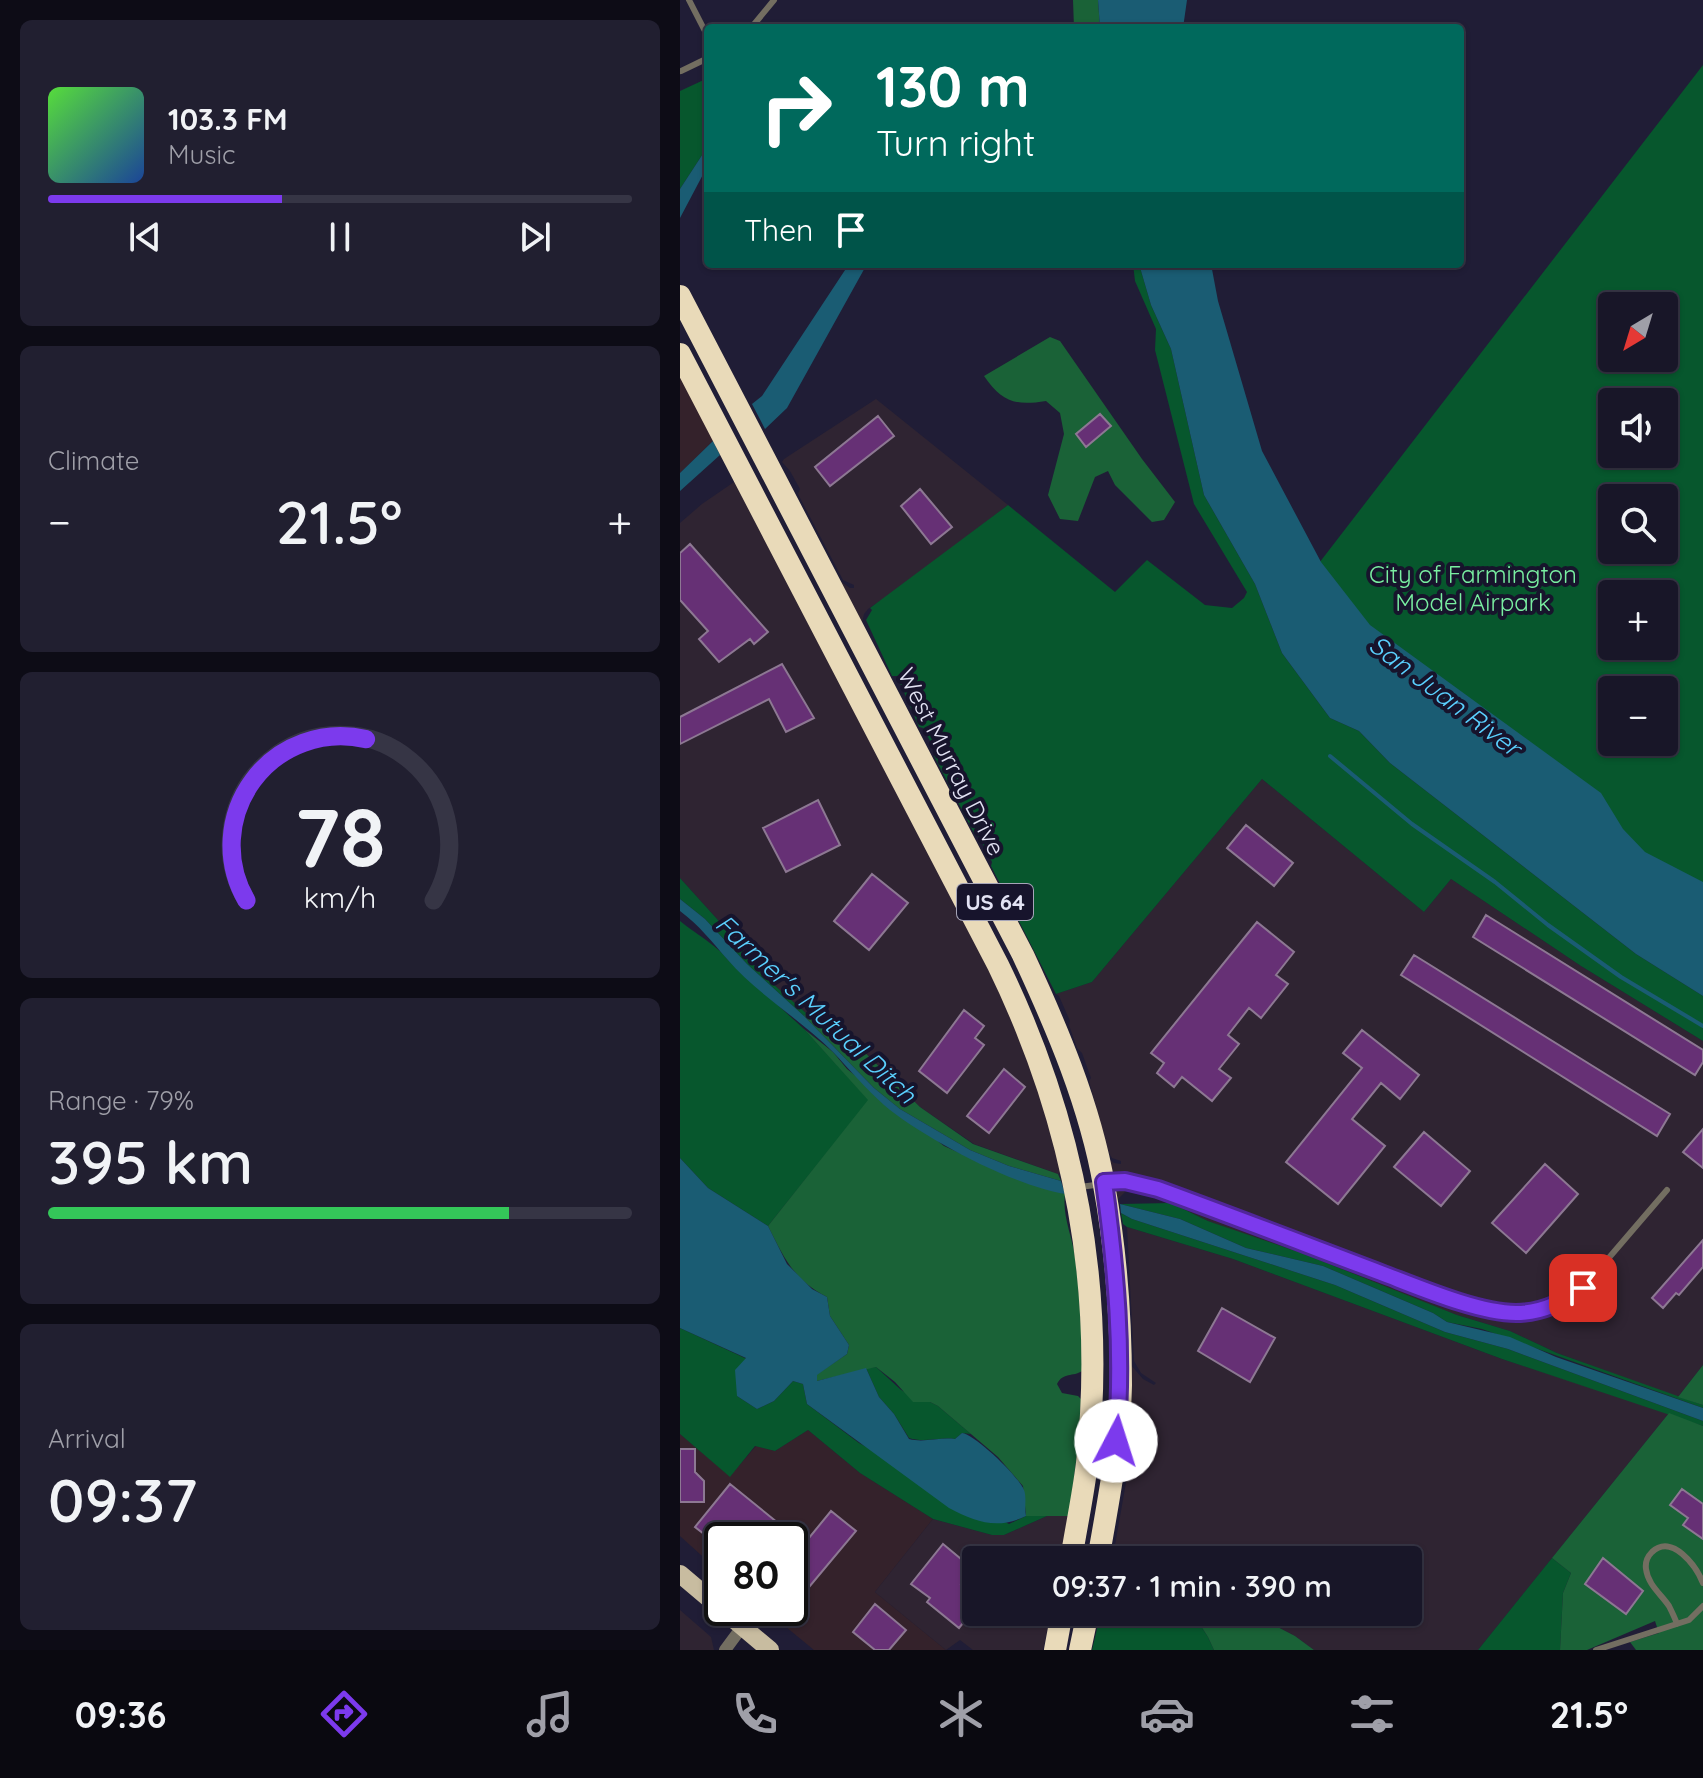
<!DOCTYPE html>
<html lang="en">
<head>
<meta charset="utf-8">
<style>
  :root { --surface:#181628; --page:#211f30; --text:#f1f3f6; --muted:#9f9fa8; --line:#363545; --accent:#7c3aed }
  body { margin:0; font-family:Quicksand,sans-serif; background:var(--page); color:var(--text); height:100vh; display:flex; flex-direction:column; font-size:30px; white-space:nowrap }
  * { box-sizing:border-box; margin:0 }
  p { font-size:26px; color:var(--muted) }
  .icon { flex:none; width:44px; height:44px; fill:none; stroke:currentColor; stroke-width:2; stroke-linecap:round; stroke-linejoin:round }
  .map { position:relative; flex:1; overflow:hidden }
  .details { display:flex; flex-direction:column; gap:20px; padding:20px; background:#0d0c16; width:680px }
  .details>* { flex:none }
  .banner { position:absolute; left:24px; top:24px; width:760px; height:244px; border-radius:8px; box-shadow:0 2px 6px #0004,0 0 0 2px var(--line); background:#00695c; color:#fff; overflow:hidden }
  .needle { width:52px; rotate:218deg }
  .buttons { position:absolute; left:918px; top:292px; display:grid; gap:16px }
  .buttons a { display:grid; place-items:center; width:80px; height:80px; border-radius:8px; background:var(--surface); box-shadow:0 2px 6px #0004,0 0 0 2px var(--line); font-size:40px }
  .speed { position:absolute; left:24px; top:1522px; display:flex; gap:16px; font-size:40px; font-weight:700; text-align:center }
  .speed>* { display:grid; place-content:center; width:104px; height:104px; border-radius:50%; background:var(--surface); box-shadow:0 2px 6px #0004,0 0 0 2px var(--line); line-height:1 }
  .speed .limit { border:4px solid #111; border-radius:12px; background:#fff; color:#111 }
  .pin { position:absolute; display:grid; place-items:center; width:68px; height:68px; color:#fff; margin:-34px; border-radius:16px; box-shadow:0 4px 12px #0006 }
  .me { position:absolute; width:88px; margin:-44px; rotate:5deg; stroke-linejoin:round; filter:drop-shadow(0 0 6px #0008) }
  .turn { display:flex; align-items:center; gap:28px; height:168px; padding:0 40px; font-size:36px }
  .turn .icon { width:104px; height:104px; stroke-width:2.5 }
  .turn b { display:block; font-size:56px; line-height:68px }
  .then { display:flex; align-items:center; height:76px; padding:0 40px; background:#0003; gap:16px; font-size:30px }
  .big { font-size:60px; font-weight:600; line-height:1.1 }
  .details .card { flex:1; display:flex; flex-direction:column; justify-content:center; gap:12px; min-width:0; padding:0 28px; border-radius:12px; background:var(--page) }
  .details .dial { align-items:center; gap:0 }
  .dial svg { height:208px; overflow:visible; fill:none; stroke:var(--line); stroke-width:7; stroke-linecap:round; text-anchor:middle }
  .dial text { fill:var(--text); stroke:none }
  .song { display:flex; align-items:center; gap:24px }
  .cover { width:96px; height:96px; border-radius:12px; background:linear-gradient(135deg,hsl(110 70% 55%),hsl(220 70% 35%)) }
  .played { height:8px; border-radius:4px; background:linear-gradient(90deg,var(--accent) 40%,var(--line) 40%) }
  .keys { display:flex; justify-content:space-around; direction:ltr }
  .heat { display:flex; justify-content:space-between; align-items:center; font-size:44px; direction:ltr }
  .charge { height:12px; border-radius:6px; background:linear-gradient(90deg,#34c759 79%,var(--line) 0) }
  .trip { position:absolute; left:282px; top:1546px; width:460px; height:80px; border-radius:8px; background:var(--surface); box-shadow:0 2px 6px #0004,0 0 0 2px var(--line); font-weight:600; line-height:80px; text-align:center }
  .tabs { display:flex; height:128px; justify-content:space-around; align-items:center; background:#0a0910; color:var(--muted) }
  .tabs .icon { width:56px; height:56px }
  .tabs .selected { color:var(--accent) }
  .tabs b { font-size:36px; color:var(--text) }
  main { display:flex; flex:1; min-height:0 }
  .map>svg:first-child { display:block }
  .commercial { fill:#34222b }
  .industrial { fill:#2f2432 }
  .green { fill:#07572d; fill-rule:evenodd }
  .forest { fill:#1a6237 }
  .water { fill:#1a5c73 }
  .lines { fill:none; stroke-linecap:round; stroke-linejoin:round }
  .stream { stroke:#1a5c73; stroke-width:4 }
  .building { fill:#663075; stroke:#8d7893; stroke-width:2 }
  .lane { stroke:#736e61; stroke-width:6 }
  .street { stroke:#736e61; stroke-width:12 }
  .primary { stroke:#c8bca0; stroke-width:18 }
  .highway { stroke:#e9dab9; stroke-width:22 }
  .route-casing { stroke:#51269a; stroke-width:20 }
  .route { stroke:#7c3aed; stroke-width:14 }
  .labels { text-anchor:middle; stroke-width:8; stroke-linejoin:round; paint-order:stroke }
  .shield { fill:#17142c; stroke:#a6a5b8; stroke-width:2 }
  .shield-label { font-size:22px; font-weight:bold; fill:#e3e3f4 }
  .park-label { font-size:24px; fill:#79efa1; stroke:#17142c }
  .street-label { font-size:24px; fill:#e3e3f4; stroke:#17142c }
  .water-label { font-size:26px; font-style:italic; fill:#5ad0fe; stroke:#17142c }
</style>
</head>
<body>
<main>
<section class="details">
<div class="card">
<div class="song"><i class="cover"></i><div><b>103.3 FM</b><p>Music</p></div></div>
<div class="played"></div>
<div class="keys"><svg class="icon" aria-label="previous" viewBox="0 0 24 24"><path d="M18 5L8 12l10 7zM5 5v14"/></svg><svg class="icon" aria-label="pause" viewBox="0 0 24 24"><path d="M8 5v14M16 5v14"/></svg><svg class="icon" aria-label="next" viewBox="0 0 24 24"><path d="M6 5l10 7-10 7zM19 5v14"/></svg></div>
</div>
<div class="card"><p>Climate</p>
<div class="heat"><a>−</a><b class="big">21.5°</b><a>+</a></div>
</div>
<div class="card dial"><svg viewBox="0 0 100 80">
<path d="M14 69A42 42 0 1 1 86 69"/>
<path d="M14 69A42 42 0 0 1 60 7" stroke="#7c3aed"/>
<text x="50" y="56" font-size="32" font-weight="700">78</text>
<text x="50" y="72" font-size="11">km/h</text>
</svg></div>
<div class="card"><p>Range · 79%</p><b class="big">395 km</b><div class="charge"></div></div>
<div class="card"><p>Arrival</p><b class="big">09:37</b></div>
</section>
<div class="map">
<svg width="1023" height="1650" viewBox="0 0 1023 1650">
  <rect width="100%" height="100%" fill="#201d36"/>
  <path class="commercial" d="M0,369L35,439L0,473Z
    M128,1430L180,1473L253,1519L195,1592L266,1650H134L83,1608H110V1540H42V1574L0,1536V1434L50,1476L76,1446L95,1451Z"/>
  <path class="industrial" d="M196,399L328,505L230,581L188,609L184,614L182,623L160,581L170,588H174V585L163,580L118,494L120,489L110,471L102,462L104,459Z
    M57,480L326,1003L349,1057L384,1172L378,1174L294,1144L240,1107L146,1014L126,1013L84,976L75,961L0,878V523L22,504Z
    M582,779L744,912L771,879L901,966L1023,1041V1365L998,1397L877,1353L830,1331L777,1315L528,1221L491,1203L447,1190L437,1200L429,1159L434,1163L441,1164V1161L432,1158L429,1153L409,1081L411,1078L402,1053L397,1048L389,1025L390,1021L379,996L376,994L412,982Z
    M447,1227L553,1259L822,1359L989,1413L798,1650H634L615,1636L569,1612H728V1560H459L434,1551L451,1454L452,1420L465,1412L455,1413L449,1420L450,1364L463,1379L474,1385L476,1383L461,1373L454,1361Z
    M367,1516H392L382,1560H296V1612H371L363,1650H293L280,1640L266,1650L195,1592L253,1519L312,1535H324Z
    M0,1610L31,1637L34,1650H0Z"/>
  <path class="green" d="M1023,65V938L599,615ZM932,306H984V358H932ZM932,402H984V454H932ZM932,498H984V550H932ZM932,594H984V646H932ZM932,690H984V742H932Z
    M28,78V146L0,189V91Z
    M453,264H459L471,305L491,349L524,495L575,584L602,653L650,718L679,731L710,763L956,954L1023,996V1041L901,966L771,879L744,912L582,779L412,982L376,994L311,866L312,862L299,837L295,835L254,756L256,752L243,728L239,727L217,676H212L186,620L192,610L190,608L328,505L435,592L467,560L525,605L552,608L564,598L567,592L514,504L475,350L476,329L455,281Z
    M0,878L75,961L84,976L126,1013L124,1016L67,964L25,919L0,899Z
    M0,921C13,932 38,946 47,959L124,1029L189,1100L88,1226L28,1188L0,1158Z
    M491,1203L528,1221L624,1254L777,1315L830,1331L877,1353L1023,1405V1408L802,1329L767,1322L753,1313L643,1266L566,1248L500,1219L440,1204Z
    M441,1213L452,1219L655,1285L765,1332L828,1349L1023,1421V1426L822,1359L553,1259L447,1227L443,1224Z
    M0,1328L67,1359L57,1396L77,1409L94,1401L113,1381L123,1384L127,1404L179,1443L329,1524L346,1516H367L324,1535H312L253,1519L180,1473L128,1430L95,1451L75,1446L50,1477L0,1434Z
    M196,1367L220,1389L239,1402H250L258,1406L291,1434L282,1433L275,1439C259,1437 244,1443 229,1438L214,1414L199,1397L186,1368Z
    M872,1558L891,1573L883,1593L880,1650H798Z
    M421,1612H512L528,1637L534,1650H412Z"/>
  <path class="forest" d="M393,0H418L420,28H394Z
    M370,337L380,341L462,459L495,502L484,520L472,522L435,485L428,471L415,477L398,521L380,519L368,495L384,434L380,413L366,401C335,406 322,402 304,376Z
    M126,1013L146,1014L240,1107L293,1144L378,1174L381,1181L329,1166L290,1150L220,1109L194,1088L124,1016Z
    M124,1029L153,1052L167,1069L264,1146L324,1173L385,1194C382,1215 392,1236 395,1257C400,1295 402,1333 402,1371C393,1377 383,1372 377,1384L382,1393L398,1396L401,1399L398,1446L389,1516H346L343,1486L318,1457L258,1406L250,1402H233L215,1382L196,1367L137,1381L136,1375L167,1354L169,1345L150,1316L147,1297C114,1280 104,1258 88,1226L188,1100Z
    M1023,1365V1405L998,1397Z
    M989,1413L1023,1426V1650H956L950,1642L979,1633L975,1621L907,1650H880L883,1593L891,1573L872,1558Z
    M512,1612H569L615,1636L634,1650H534L528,1637Z"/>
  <path class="water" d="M418,0H507L503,28H420Z
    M28,146V165L0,218V189Z
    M169,264H187L107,408L85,429L72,404L82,396Z
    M459,264H531L538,301L582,451L641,562L690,625L921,793L943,829L965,852L1023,882V996L956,954L710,763L679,731L650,718L602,653L575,584L524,495L491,349L471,305Z
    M33,441L40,455L0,491V473Z
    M0,899L25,919L67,964L124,1016L194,1088L220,1109L290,1150L329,1166L381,1181L385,1194C334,1186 243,1138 204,1105C186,1089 170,1070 153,1052C120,1019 78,995 47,959C32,942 19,925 0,911Z
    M0,1158L28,1188L88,1226L107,1264L132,1289L147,1297L150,1316L169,1345L167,1354L137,1375V1381L186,1368L199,1397L214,1414L229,1439C244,1443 259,1437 275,1439L282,1433C296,1435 339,1477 344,1490C347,1498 344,1507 346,1516C317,1530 296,1522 269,1508L127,1404L123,1384L113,1381L94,1401L77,1409L57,1396L55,1370L66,1358L0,1328Z
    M440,1204L500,1219L566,1248L643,1266L753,1313L767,1322L830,1337L876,1357L1023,1408V1421L828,1349L765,1332L655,1285L452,1219L441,1213Z"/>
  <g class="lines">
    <path class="stream" d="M650,756L732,824L815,882L868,925L941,977L1023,1026"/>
  </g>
  <path class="building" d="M420,414L431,426L406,447L396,434Z
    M198,416L214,436L150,486L135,467Z
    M240,489L272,527L251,544L221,506Z
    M10,544L88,632L74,644L70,639L39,662L19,639L28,631L0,600V553Z
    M102,664L134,718L106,732L89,699L0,744V717Z
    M138,800L160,845L106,872L83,828Z
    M566,825L613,863L594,886L547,848Z
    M192,874L228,903L189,950L154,921Z
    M806,915L1023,1050V1062L1015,1075L793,937Z
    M577,922L614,952L596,975L608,984L581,1018L569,1008L548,1035L559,1044L539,1069L551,1078L532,1101L502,1077L494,1087L477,1073L484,1063L471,1053Z
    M734,955L990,1114L977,1136L721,975Z
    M284,1010L304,1026L295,1038L304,1045L267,1093L239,1071Z
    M682,1030L739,1075L720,1099L701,1083L672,1119L705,1146L658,1204L606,1162L682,1068L663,1053Z
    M324,1069L345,1087L309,1133L287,1116Z
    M1023,1129V1168L1003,1152Z
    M744,1132L790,1171L761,1206L714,1167Z
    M865,1164L898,1194L846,1253L812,1223Z
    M1023,1240V1267L999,1295L996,1293L983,1308L972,1298Z
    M542,1308L595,1338L570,1382L518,1351Z
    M0,1449H15V1472L24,1481V1502H0Z
    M50,1484L124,1544L151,1511L176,1531L119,1599L110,1592V1540H42V1548L15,1527Z
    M1002,1489L1023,1504V1539L1003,1525L1008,1518L990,1505Z
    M263,1544L293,1569L281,1584L296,1596V1607L279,1628L247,1602L250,1598L231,1584Z
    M923,1558L963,1591L946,1614L905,1584Z
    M195,1604L226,1630L209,1650H195L173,1632Z"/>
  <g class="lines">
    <path class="lane" d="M9,0L28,37
      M71,28L94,0
      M1,71L28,58
      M400,1187L445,1181L478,1189L744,1289L817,1312L839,1313L864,1308L887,1300L903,1288L987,1190
      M997,1624C995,1618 992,1612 989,1606C981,1594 968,1585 966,1569C965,1562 967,1557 972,1552C992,1533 1016,1566 1023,1583
      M916,1650L1009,1620L1023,1606"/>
    <path class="street" d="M45,1650L62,1627"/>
    <path class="primary" d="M0,1574L90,1650"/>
    <path class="highway" d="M0,296L343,955C377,1028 410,1105 424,1185C436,1250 441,1319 441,1385C440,1444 428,1502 418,1560
      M0,354L318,965C395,1123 426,1288 407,1463C403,1496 396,1528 391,1560
      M375,1650L382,1612
      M400,1650L408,1612"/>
  </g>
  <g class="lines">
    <g class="route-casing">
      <path id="route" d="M436,1441C444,1354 436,1268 424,1182L445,1181L478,1189C552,1216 627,1245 701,1273C738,1287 798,1313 836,1313C860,1313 884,1302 903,1288"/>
    </g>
    <use href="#route" class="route"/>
  </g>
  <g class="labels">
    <rect class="shield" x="277" y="884" width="76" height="36" rx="6"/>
    <g class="shield-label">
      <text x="315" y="910">US 64</text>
    </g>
    <g class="park-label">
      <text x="793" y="583">City of Farmington<tspan x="793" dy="28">Model Airpark</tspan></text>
    </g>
    <g class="street-label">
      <text transform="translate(271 762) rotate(63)" y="8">West Murray Drive</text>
    </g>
    <g class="water-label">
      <text transform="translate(765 696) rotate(37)" y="9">San Juan River</text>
      <text transform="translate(136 1009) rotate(43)" y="9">Farmer's Mutual Ditch</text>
    </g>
  </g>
</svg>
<div class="buttons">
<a><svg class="needle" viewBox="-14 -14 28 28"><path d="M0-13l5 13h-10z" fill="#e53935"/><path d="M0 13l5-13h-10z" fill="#9f9fa8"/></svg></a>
<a><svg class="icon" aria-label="sound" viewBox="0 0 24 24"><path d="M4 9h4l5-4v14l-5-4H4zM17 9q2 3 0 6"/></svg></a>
<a><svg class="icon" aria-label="search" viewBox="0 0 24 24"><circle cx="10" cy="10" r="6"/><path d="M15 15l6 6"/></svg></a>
<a>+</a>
<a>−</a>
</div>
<div class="speed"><div class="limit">80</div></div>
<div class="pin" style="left:903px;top:1288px;background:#d93025"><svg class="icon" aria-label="arrive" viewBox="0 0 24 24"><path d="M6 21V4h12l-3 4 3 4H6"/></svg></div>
<svg class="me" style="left:436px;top:1441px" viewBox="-20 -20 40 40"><circle r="19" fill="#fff"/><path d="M0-13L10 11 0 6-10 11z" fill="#7c3aed"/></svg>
<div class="trip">09:37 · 1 min · 390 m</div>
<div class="banner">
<div class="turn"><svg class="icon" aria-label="right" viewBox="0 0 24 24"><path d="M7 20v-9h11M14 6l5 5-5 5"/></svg><div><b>130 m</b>Turn right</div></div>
<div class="then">Then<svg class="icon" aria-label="arrive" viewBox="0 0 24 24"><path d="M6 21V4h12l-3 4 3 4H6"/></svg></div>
</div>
</div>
</main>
<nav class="tabs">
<b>09:36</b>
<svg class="icon selected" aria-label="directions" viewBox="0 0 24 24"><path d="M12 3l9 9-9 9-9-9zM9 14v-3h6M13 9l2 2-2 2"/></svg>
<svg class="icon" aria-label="music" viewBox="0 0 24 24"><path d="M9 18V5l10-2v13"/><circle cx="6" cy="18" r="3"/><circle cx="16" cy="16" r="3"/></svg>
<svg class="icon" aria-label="phone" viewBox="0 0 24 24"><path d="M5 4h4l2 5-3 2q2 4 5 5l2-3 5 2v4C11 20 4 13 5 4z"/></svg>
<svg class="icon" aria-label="climate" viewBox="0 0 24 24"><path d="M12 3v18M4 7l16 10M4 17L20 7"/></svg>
<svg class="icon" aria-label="car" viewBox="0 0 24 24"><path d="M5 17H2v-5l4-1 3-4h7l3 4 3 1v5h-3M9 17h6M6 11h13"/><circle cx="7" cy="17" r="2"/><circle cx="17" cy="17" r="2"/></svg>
<svg class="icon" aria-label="filters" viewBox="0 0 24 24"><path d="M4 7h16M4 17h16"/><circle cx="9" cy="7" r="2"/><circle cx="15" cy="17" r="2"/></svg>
<b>21.5°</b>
</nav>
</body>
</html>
